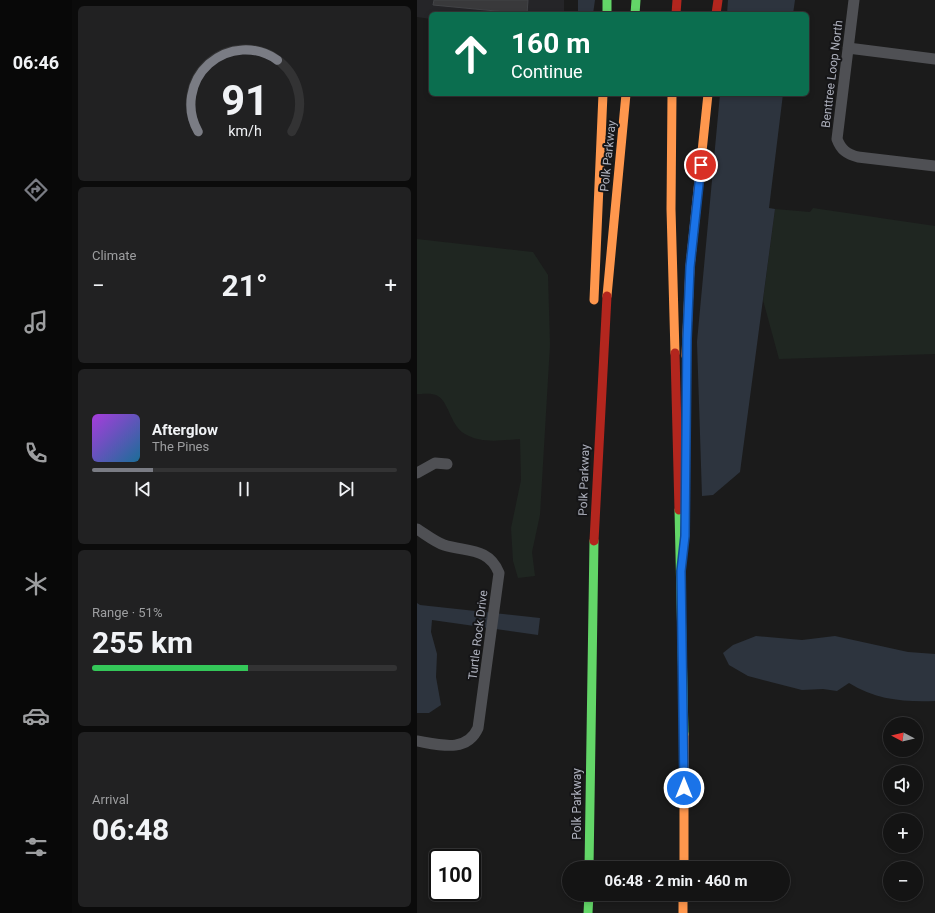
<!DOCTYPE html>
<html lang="en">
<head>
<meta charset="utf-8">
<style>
  :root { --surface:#141414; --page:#212122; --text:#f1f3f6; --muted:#9d9ea0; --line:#333334; --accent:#7a7c84 }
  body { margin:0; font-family:Roboto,sans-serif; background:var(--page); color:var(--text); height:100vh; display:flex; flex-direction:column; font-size:15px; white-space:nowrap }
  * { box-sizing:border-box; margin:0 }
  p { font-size:13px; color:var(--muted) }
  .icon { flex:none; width:22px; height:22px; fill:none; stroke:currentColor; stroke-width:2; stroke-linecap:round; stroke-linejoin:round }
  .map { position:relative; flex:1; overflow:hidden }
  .drawer { display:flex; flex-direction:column; gap:6px; padding:6px; background:#0b0b0b; width:345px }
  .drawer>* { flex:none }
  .top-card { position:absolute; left:12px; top:12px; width:380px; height:84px; border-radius:6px; box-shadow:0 2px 6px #0003,0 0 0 1px var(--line); background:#0b6e4f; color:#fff; overflow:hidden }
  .needle { width:26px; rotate:277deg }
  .tools { position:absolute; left:466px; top:717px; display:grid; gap:8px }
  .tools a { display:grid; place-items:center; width:40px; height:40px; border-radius:50%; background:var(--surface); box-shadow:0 2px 6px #0003,0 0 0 1px var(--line); font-size:20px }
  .speed { position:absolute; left:12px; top:849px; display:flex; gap:8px; font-size:20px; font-weight:700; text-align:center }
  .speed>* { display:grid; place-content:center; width:52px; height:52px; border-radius:50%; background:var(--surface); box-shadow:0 2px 6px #0003,0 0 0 1px var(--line); line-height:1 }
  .speed .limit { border:2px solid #111; border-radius:6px; background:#fff; color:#111 }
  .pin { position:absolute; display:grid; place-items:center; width:34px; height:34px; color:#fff; margin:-17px; border:2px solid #fff; border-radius:50%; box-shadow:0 1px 4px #0007 }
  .me { position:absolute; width:44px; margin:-22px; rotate:0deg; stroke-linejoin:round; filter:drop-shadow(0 0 3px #0008) }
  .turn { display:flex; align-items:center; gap:14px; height:84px; padding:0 16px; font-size:18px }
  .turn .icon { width:52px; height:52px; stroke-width:2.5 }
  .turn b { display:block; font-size:28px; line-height:34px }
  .big { font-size:30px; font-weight:700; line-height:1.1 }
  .drawer .tile { flex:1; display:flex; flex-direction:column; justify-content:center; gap:6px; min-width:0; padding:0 14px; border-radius:6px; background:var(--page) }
  .drawer .dial { align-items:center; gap:0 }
  .dial svg { height:104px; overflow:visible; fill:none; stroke:var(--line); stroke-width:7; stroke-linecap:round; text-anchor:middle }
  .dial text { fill:var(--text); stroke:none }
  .song { display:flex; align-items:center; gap:12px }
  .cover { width:48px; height:48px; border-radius:6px; background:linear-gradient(135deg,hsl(280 70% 55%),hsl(200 70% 35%)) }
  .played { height:4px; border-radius:2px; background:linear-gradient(90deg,var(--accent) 20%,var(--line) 20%) }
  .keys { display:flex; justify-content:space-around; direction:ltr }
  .heat { display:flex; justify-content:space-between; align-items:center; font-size:22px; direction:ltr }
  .charge { height:6px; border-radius:3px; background:linear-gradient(90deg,#34c759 51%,var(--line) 0) }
  .trip { position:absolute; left:145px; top:861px; width:228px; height:40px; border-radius:20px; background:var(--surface); box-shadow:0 2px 6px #0003,0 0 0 1px var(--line); font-weight:700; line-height:40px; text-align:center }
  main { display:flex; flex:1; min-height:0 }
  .tab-bar { display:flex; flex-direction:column; width:72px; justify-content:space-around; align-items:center; background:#080808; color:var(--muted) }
  .tab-bar .icon { width:28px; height:28px }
  .tab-bar .on { color:var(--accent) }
  .tab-bar b { font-size:18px; color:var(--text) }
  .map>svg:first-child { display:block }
  .built { fill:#252528 }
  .green { fill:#1f2621 }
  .water { fill:#2d343e }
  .building { fill:#39393b; stroke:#434447 }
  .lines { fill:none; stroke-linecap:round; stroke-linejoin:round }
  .street { stroke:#4f5054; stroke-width:11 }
  .fast { stroke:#63d668; stroke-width:9 }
  .slow { stroke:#ff974d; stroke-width:9 }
  .jam { stroke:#b3261e; stroke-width:9 }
  .route-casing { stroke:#114b97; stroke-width:10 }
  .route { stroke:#1a73e8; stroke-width:7 }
  .labels { text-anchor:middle; stroke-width:4; stroke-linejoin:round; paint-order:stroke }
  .street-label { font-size:12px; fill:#adb0bc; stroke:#151517 }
</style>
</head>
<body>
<main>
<nav class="tab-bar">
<b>06:46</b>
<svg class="icon on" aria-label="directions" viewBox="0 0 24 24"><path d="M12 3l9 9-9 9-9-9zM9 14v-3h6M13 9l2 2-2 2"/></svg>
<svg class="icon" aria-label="music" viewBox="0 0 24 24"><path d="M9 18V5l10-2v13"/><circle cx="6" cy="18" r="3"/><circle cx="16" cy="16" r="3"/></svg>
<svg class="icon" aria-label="phone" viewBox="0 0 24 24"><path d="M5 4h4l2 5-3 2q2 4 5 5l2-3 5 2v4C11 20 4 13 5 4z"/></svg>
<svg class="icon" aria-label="climate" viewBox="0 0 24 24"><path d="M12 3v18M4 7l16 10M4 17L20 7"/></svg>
<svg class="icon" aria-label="car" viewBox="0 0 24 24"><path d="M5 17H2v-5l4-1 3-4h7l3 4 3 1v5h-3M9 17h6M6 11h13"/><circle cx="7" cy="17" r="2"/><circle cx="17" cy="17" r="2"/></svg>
<svg class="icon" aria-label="filters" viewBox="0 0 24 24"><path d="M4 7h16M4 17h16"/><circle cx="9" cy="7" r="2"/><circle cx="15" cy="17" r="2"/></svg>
</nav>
<section class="drawer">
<div class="tile dial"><svg viewBox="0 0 100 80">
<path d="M14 69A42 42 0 1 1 86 69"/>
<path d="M14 69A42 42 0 0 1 75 14" stroke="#7a7c84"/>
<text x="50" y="56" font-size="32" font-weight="700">91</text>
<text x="50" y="72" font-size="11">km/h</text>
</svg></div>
<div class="tile"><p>Climate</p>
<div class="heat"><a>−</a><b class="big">21°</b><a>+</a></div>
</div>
<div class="tile">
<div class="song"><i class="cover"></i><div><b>Afterglow</b><p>The Pines</p></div></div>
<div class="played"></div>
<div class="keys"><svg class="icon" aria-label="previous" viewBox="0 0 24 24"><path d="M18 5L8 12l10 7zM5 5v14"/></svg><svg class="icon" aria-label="pause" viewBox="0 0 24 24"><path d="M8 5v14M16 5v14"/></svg><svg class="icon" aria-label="next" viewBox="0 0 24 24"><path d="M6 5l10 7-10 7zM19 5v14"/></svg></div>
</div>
<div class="tile"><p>Range · 51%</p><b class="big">255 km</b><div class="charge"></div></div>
<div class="tile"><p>Arrival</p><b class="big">06:48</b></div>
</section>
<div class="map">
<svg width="518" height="913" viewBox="0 0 518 913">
  <rect width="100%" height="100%" fill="#1b1b1b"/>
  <path class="built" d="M0,0H147V14H14V19L0,17Z"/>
  <path class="green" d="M396,208L518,226V354L362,359L346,300L358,209L393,212Z
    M0,239L116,252L131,275L133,345L123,515L115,552L118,576L101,578L96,561L94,528L104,480L103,439C85,440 65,444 48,434C33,426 32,400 19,395C14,393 5,394 0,394Z"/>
  <path class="water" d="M161,0H178L176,14H161Z
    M311,0H378L376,14H310Z
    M303,94H366L352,208L358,209L323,472L296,495L285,496L280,342Z
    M0,603L3,605L123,618L121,635L15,620L14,632L20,654L19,677L24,705L12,713H0Z
    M339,636L385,640L418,636L491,652L518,654V701C487,702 459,700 432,683L420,691L406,689L385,690L331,676L312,665L306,653L316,645Z"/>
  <path class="building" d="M17,0H111L110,14L16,5Z"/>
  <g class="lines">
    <path class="street" d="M437,0L420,139C424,150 430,154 441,157L518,166
      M431,48L518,59
      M0,473L18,463L30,464
      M0,529C8,534 18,542 27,545C49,552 72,547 82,573L61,728C50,753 23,745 0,741"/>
    <path class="fast" d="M190,0V14
      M218,14L219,0
      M262,510L267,734
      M172,868L177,541
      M171,913L172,894"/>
    <path class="slow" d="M255,94L254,209L258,353
      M190,296L209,94
      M177,300L186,94
      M269,356L273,267L291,94
      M267,734V868
      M266,894V913"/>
    <path class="jam" d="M259,14L260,0
      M299,14L301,0
      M258,353L262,510
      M177,541L190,296"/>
  </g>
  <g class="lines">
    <g class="route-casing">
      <path id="route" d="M267,788L264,571L268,536L270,339L273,267L284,165"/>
    </g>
    <use href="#route" class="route"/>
  </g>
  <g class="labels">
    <g class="street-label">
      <text transform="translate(415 74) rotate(-83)" y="4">Benttree Loop North</text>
      <text transform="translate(191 156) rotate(-84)" y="4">Polk Parkway</text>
      <text transform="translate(167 480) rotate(-88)" y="4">Polk Parkway</text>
      <text transform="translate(61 635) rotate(-83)" y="4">Turtle Rock Drive</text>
      <text transform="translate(160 804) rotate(-90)" y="4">Polk Parkway</text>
    </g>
  </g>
</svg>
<div class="tools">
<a><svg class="needle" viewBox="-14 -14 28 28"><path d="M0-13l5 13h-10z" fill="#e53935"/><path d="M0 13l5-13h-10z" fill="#9d9ea0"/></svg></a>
<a><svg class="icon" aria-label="sound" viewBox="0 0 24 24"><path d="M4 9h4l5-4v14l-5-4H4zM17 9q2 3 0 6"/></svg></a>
<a>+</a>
<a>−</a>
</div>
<div class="speed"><div class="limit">100</div></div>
<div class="pin" style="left:284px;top:165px;background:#d93025"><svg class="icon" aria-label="arrive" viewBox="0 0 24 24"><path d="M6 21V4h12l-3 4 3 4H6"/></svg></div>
<svg class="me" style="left:267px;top:788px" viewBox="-20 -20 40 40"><circle r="17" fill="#1a73e8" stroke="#fff" stroke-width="3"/><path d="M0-11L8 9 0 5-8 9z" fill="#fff"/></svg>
<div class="trip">06:48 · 2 min · 460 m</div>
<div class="top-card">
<div class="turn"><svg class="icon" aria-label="ahead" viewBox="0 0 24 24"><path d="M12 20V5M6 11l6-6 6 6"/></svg><div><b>160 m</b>Continue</div></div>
</div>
</div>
</main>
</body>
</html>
